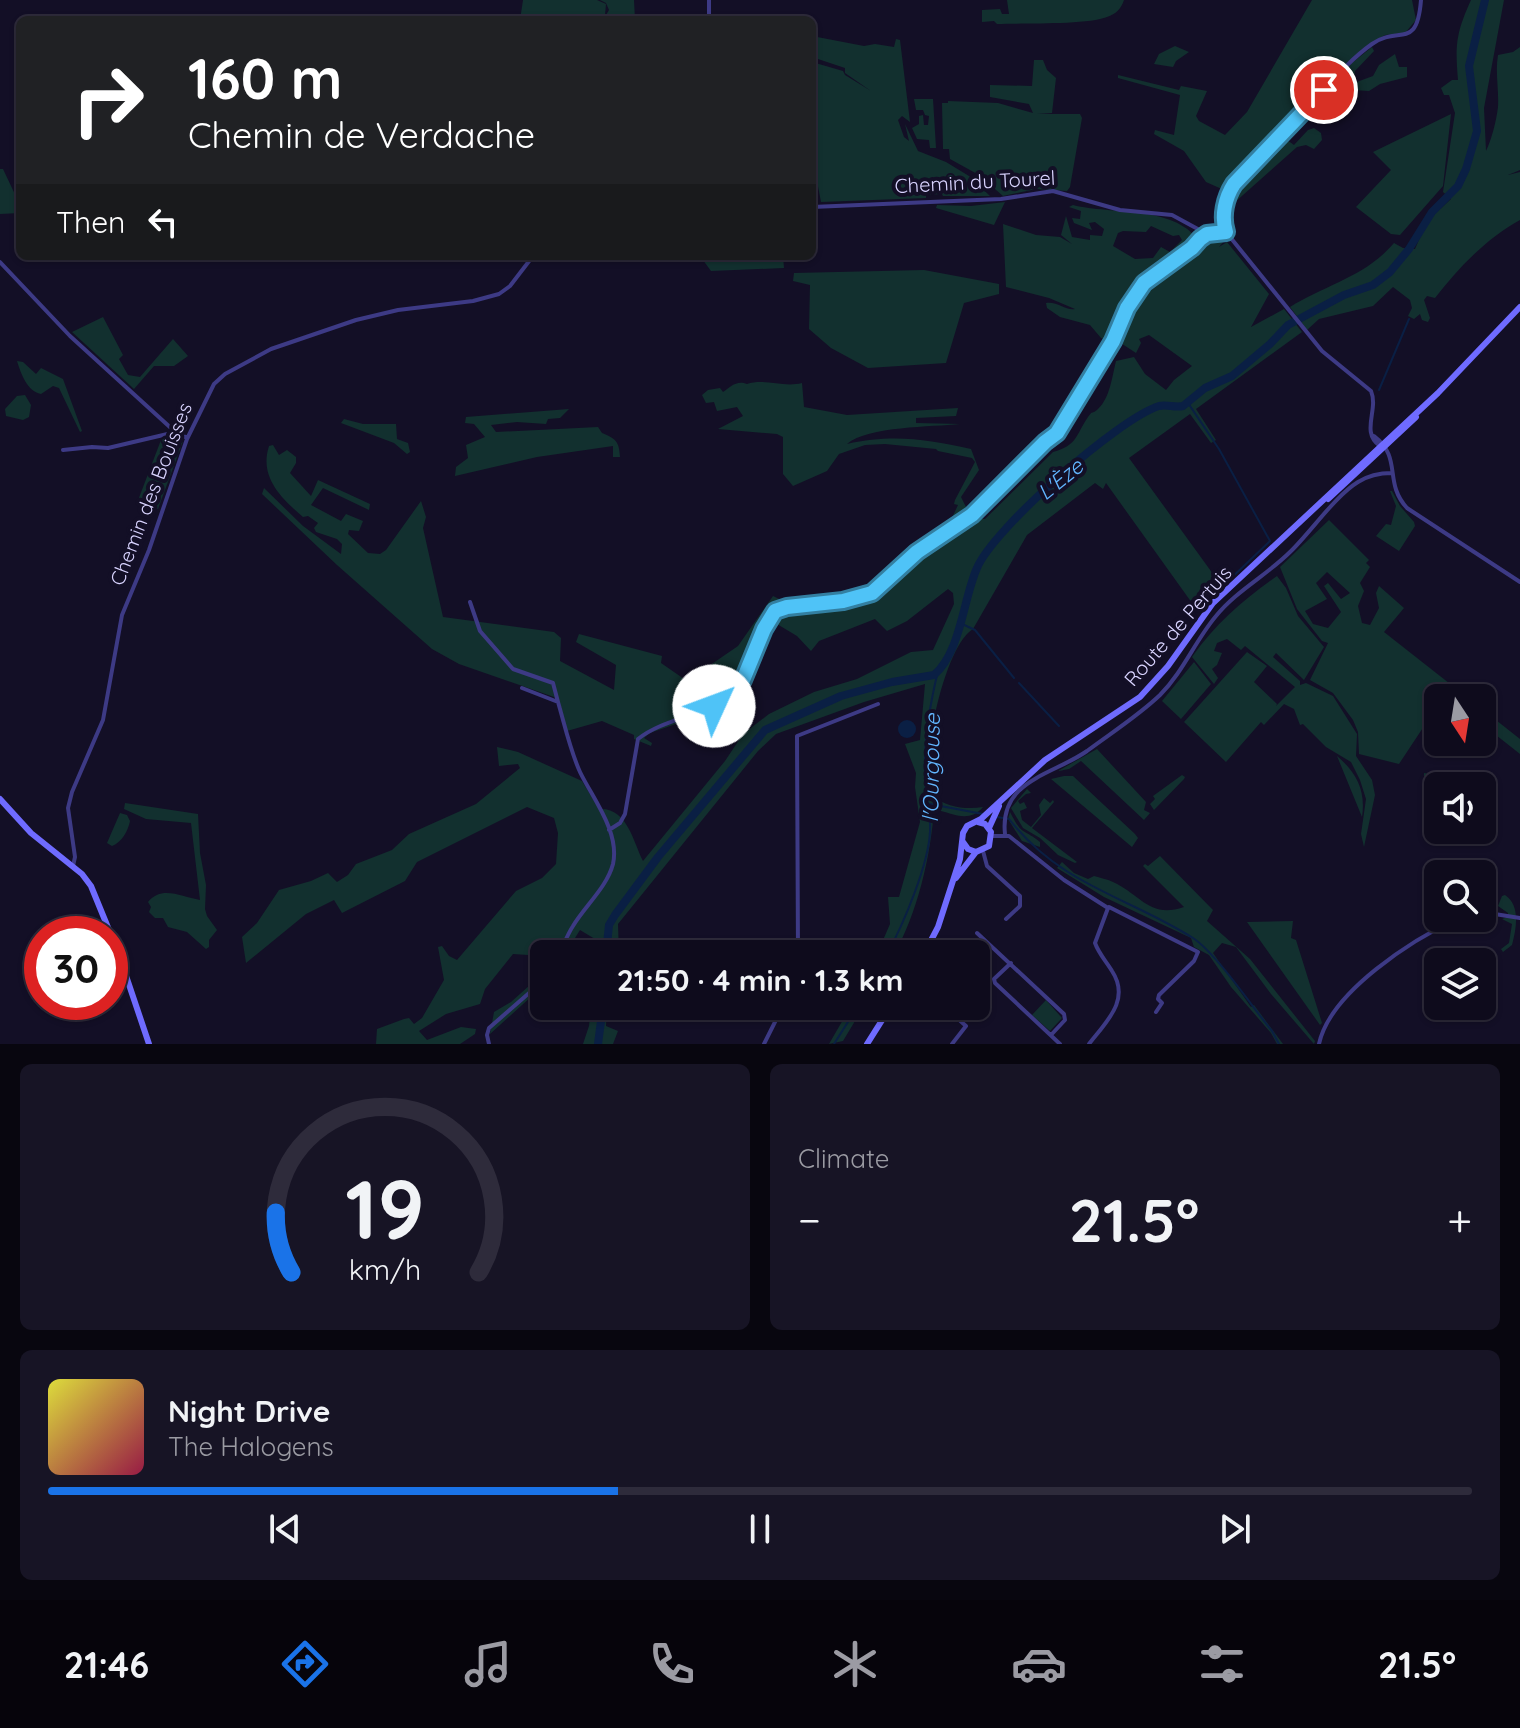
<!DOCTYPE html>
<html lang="en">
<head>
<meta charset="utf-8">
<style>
  :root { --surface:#0e0b1c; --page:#171425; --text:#f1f3f6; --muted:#9b9ba3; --line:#2e2b3b; --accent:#1a73e8 }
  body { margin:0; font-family:Quicksand,sans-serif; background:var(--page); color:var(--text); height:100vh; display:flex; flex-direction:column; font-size:30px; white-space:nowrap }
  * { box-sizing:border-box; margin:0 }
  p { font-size:26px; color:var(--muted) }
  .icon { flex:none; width:44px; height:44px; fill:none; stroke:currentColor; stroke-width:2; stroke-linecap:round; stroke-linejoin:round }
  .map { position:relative; height:1044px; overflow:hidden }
  .details { display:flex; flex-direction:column; gap:20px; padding:20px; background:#08060f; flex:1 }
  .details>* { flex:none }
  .top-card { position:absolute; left:16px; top:16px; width:800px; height:244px; border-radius:12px; box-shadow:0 2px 6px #0004,0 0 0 2px var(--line); background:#202124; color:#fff; overflow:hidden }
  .needle { width:52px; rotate:168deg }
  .fabs { position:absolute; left:1424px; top:684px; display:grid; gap:16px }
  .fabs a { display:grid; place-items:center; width:72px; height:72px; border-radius:12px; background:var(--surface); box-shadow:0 2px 6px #0004,0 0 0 2px var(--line); font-size:40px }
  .speed { position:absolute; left:24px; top:916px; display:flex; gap:16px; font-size:40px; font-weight:700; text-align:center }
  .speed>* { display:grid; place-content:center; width:104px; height:104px; border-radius:50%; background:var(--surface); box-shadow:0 2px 6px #0004,0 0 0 2px var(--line); line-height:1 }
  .speed .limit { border:12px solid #d22; background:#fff; color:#111 }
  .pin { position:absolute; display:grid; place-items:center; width:68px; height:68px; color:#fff; margin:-34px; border:4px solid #fff; border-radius:50%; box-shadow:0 2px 8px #0007 }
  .me { position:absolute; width:88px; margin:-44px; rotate:47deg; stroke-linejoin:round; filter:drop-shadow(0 0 6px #0008) }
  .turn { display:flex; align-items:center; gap:28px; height:168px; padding:0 40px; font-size:36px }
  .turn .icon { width:104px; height:104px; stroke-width:2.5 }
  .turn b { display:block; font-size:56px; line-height:68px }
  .then { display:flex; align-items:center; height:76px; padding:0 40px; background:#0003; gap:16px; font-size:30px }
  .big { font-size:60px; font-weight:700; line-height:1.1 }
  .details .tile { flex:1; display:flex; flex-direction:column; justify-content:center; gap:12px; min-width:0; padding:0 28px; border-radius:12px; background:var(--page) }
  .details .dial { align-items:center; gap:0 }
  .dial svg { height:208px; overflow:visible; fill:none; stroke:var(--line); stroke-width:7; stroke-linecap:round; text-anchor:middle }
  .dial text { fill:var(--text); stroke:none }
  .song { display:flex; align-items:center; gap:24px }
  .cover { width:96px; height:96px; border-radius:12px; background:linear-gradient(135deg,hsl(60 70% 55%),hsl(340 70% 35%)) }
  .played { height:8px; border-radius:4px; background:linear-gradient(90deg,var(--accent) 40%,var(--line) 40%) }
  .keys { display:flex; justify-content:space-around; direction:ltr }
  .heat { display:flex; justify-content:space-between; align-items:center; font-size:44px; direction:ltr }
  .details .tiles { flex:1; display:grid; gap:20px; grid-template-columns:1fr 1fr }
  .tile:last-child { grid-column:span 2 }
  .trip { position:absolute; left:530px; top:940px; width:460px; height:80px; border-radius:12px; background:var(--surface); box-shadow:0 2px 6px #0004,0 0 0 2px var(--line); font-weight:700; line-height:80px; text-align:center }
  .tabs { display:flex; height:128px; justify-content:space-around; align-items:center; background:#06040b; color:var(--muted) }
  .tabs .icon { width:56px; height:56px }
  .tabs .on { color:var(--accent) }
  .tabs b { font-size:36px; color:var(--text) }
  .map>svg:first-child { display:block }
  .green { fill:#12302f; fill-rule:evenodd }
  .water { fill:#0a1f44 }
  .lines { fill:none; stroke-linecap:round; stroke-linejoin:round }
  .stream { stroke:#0a1f44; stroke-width:2 }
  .river { stroke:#0a1f44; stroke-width:8 }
  .street { stroke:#3d3a85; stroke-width:4 }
  .secondary { stroke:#6f6bff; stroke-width:6 }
  .route-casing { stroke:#337fa1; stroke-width:20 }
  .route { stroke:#4fc3f7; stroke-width:14 }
  .labels { text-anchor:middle; stroke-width:8; stroke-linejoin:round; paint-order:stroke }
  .street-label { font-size:20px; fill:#d9d4ff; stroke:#130f26 }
  .water-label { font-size:22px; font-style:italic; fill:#62b6ff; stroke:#130f26 }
</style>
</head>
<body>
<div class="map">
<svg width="1520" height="1044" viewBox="0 0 1520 1044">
  <rect width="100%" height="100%" fill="#130f26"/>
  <path class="green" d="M523,0H597L606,4L605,15L600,20H520Z
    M600,0H634L635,20H603L609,10L606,3Z
    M1007,0H1124C1121,9 1116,14 1107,17C1088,25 1021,23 997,24L994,21L982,22V10L1000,9L1002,14H1009Z
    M1312,0H1412L1416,20L1405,33L1385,35L1361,50L1224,190L1206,182L1184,151L1154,134L1155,130L1174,135L1180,95L1118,78V75L1179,90L1181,86L1207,91L1196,116L1199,121L1225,135L1247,112Z
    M1471,0H1504L1484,108L1486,151C1492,138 1496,122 1498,107C1499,89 1495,72 1498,55L1513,52L1520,47V170L1508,175L1520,172V220C1486,239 1459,267 1435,298L1427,296L1424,300L1430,318L1428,322L1422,320L1420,314L1414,319L1408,316L1412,308L1410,300L1393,287L1373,306L1319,319L1307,330L1290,307C1327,284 1365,277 1394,243L1403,248L1415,249L1427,221L1451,199L1443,192L1455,113L1449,95H1444L1441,88L1452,80H1458C1455,45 1456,33 1471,0Z
    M812,36L864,46L875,44L894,47L896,39L900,40L910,122L902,116L898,120L904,137L909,141L905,124L918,151L946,162L969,176L990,196H943L942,194L926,195V198L821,202L812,155V62L843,71L845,75L871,91L845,73V68L812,57Z
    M1175,46L1189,52L1176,61L1173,67L1154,64L1159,54Z
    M1372,47L1374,51L1355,71L1354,83L1373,76L1379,65L1395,54L1399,67H1407V77L1380,84L1369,91L1353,90L1349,93L1342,82L1287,140L1294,145L1308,130L1314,128L1321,133L1322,140L1314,149L1306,145L1297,147L1234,203L1231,224L1228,223L1232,192L1352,63Z
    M1034,60H1043L1047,70L1056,78L1052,113L1037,114H1080L1082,118L1070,187L1067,191L1036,189L1003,196L979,175L950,159L949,149H943L942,103H948V101L998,103L1033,113L1029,104L990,97V85L1032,86Z
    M914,99H933L936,148H930L929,140L917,139L912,128L919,124V116L923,115L924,125H928L929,116L925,115L923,110H916Z
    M1451,114L1443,186L1400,235L1391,234L1356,207L1391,170L1373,152Z
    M0,169H3L20,205V213L0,214Z
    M1005,202L994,225L936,208L937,205L971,206Z
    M1073,205C1112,215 1173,205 1198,240H1203L1206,237L1225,240L1219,247L1227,242L1269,294L1251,327L1284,309L1302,332L1196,409L1216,440L1211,443L1190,414L1129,458L1221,585L1197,610L1106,483L1103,489L1095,483L1027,535L973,629C944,646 918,767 933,796C946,807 966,810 983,807C969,824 952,813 934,809C931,855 917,915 894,954H877L890,924L888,897H899L920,822L915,787L916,773L905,744L920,740L925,684L864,702L776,734L758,751L618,924L619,954H586L595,939L580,930L565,954H544V985L490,1034L494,1012L511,1002L539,977L528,955L513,954L485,989L480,1004L446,1014L419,1031L427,1040L461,1027L476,1029L475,1034L460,1044H376L377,1029L404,1019L409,1018L414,1024L422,1018L444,980L438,947L442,946L449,956L457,960L516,891L542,878L556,864L558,833L554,818L527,807L417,862L405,881L342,913L334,900L306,914L246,963L242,937L257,923L279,890L311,881L328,873L337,882L348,875L356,864L392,850L409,834L476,804L520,768L518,764L499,766L497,747L518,752L582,781L599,809C627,807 633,841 643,861L725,761L743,734L769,714L814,692L857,679L911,652L933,650L954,604L953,593L948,589L907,621L887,631L875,619L819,641L811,651L797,636L767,618L744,675L728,694L733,704L650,733L644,738L652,743L651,746L634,739V735L602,721L567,731L561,707L554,697L459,664L432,649L337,565L262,494L264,488L303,526L341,554L342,544L337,539L316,532L314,528L318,523L308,516L303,517C281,498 259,477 269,446L273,445L279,455L287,450L296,457V463L290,473L311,496L318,480L370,504L369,510L323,488L311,505L341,521L346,514L363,521L359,531L349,530L348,534L368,553L380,554L386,550L421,501L426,517L423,528L443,617L554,632L561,638L560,661L614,690L616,665L576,642L579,634L662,656L661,663L687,681L738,646L773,596C793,607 800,597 820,598C829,598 837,603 845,603C888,604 920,549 957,530L950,522L958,505L954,504L955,500L975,462L972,458L938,451L936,449L885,444L865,445L839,454L827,471L793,486L783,474V437L777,434L718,429L743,416L737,407L717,411L714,402L706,403L702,395L708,390L720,388L723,392C731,387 736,380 747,384C765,378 783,388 802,383L804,407L847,415L958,408L956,416L916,418V423L960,424C932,427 868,426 847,444C892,434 926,439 971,449L979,470L961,497C967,509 971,519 985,519L1053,452C1078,445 1075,436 1088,417C1094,409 1090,416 1098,409C1110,398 1112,377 1116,361L1134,357L1145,374L1166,390L1174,380L1192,366L1149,335L1139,339L1141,343L1136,353L1116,340L1129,306L1146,284L1141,283L1114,324L1108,341L1101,338L1090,325L1060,317L1047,308L1046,303C1057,301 1066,311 1075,309L1049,298L1006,287L1003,224L1036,235L1060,237L1072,244L1061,235L1066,216L1072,237L1090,240V235L1102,236L1104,229L1095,222L1089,223L1092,230L1074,223L1072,218L1080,219L1081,211L1069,207ZM1151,226L1173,236L1179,235L1182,240L1170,252L1161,247L1153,258L1135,259L1113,246L1118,233L1123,231L1146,232Z
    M700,256H783L784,268L711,271Z
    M924,270L999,284V294L964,303L946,363L868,368L831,348L809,329L810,285L793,281L794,273Z
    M103,317L123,355L119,359L128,375L140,377L173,339L188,356L174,366H154L134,389L72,332Z
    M17,361L23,362L36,374L41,368L63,379L82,431L80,432L59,388L53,386L41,394C27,391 21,374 17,361Z
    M25,395L31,405L29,417L23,420L6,416L5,409L17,396Z
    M569,409L560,418L548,419L546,424L517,422L491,425L496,432L598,427L602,433C616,439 619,441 620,457H613V446L537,457L455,476L456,467L468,458L466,445L485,437L474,424L465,423L466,417Z
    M344,419L363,424H396L397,439L408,443L410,452L407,454L394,443L341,423Z
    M173,435L183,441L158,509L137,503L161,440Z
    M1390,491H1392L1400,506L1414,522L1415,526L1399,551L1376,536L1386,524L1391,525L1396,506Z
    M1329,520L1369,560L1366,563L1370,567L1360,583L1364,591L1358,606L1362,623L1370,625L1379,608L1376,593L1379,586L1404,608L1384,632L1468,698H1438V705L1399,764L1359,754L1358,732L1353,720L1333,693L1310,680L1328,643L1322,641L1297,609L1280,567ZM1327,572L1350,593L1341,599L1328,583L1324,586L1341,612L1328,628L1313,624L1305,611L1327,599L1316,583Z
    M1277,576L1286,588L1298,616L1324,647L1304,680L1276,653L1273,657L1300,681V685L1306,683L1333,696L1357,734L1356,756L1372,780L1375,795L1364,847L1361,834L1366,799L1360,780L1351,762L1326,747L1303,724L1300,725L1294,709L1284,704L1264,725L1261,722L1226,762L1184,722L1247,652L1267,666L1254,682L1277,704L1276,706L1295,687L1245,646L1241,650L1227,639L1217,643L1214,651L1222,653L1217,665L1212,669L1218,678L1214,684L1192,657C1216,623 1243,600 1277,576Z
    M1194,662L1211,684L1181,719L1162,701Z
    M1482,709L1520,739V754L1482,724Z
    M1097,749L1146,802L1144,810L1150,813L1144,820L1081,761L1069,769L1058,771Z
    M1337,756C1357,773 1366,791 1362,817Z
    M1424,773L1441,776L1446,786H1438L1437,823L1431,796L1433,778L1424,776Z
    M1182,775L1185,777L1184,779L1154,810L1150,804L1155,799L1153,796Z
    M1064,776H1073L1135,834L1138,838L1132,847L1051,779Z
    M1027,789L1031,793L1026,794L1018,801L1020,804L1024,802L1027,808L1020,811L1022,820L1031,827L1041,815L1039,805L1044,798L1050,803L1053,800L1054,802L1032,828L1077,862L1075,863L1058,855L1040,838L1023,828L1011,808Z
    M125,803L198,814L200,853L206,885L205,909L207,916L217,930L209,940V947L206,949L187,932L168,927L163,918H155L149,912L151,907L148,902C162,885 181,897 200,900L191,823L146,819L124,809Z
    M1010,812C1023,837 1021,827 1040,842V847L1022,841L1008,819Z
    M120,813L127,815L130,821C128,831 122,842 112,846L107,843Z
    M1160,856L1213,910L1207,921L1250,959L1315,1041L1314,1044L1271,994L1236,947L1222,943L1213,953L1251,1007L1254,1005L1283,1044H1277L1271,1033L1231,987L1209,955L1194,947L1191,938L1104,897L1057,868L1062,862L1074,873L1088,879L1094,876C1100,878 1107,879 1113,882C1141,895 1150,919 1184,907L1143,866L1145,864L1148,866Z
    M1505,895C1520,905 1517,926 1512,945L1503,952L1501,949L1509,943L1512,924L1502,919L1508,917V913L1498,906L1502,896Z
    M1293,921L1291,938L1296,940L1322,1023L1320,1025L1247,922Z
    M1046,1000L1062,1018L1050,1031L1032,1015Z
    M591,1006H607L606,1026L618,1031L613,1044H583L589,1026Z
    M851,1006H864L843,1041L829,1044Z"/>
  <path class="water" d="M898 729a9 9 0 1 1 18 0a9 9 0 1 1-18 0Z"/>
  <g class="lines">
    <path class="stream" d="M1379,390L1409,319
      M1188,403L1219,449L1270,541L1226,583
      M960,623L975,630L1014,678
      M1019,683L1059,726
      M930,804L983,814
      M997,817L1009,819C1062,886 1126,896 1193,938C1216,953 1253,1008 1272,1031L1279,1044
      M887,954C903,925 929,864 930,831C931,816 927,803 926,789C922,751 929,708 938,671
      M834,1044L858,1006"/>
    <path class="river" d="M606,954L609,925L615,915L658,857L765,730L841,696L892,682L934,675C961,652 963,599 977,568C994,528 1118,419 1159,406C1167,404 1175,408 1183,406L1205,388L1232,376L1270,344L1288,325L1344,295L1373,285L1390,272L1409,249L1432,212L1458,186L1466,169L1477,131L1469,66L1485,0
      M598,1044L603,1006"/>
    <path class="street" d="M709,0V20
      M812,207L1001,199L1053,191L1120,210L1172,215L1207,234L1226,232
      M0,262L70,336L172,429L187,438
      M1374,436C1403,458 1383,482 1407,508L1520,582
      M1380,446C1360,432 1379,410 1371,391L1322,351L1226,232C1218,210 1229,189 1244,172C1266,150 1288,128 1310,105C1330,84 1348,61 1372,44C1399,25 1417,51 1421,0
      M63,450L92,447L108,448L176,432
      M470,602L480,631L513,669L553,683L558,702
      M522,688L558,702C565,726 570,750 580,772C593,799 620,832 613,864C607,887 585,906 573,926C567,935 564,945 559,954
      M609,830L620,823L625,814L638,739C668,715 714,717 738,687C754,668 759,639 770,617L775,611L787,607L843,601L872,593L917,552L972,515L1045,442L1057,433L1113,341L1134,296L1144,283L1207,234
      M1005,834C999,780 1053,775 1087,751C1111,733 1138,716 1160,695C1183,672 1195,641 1216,616C1236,591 1267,575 1290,552C1310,533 1335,496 1358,482C1369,475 1379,473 1392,473
      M992,836H1009L1064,880L1108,908L1095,943C1099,954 1106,961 1112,971C1131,1000 1106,1022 1089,1044
      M983,851L987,866L1020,896V906L1006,919
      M73,866L75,857L68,808L72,792L103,720L122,615L149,550L187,439L214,384L225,374L271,349L356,320L398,310L473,301L499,294L510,286L533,256
      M1109,907L1198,952L1194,961L1159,995L1158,999L1162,1003L1156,1012
      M1482,912L1520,918
      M977,933L1064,1014L1065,1020L1051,1035
      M798,954L797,736L878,704
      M1011,963L994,979L995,983L1060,1044
      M947,1009L966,1026L952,1044
      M489,1044L487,1035L489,1028L544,980
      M764,1044L783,1006
      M1319,1044C1330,992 1413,939 1459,918"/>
    <path class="secondary" d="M1437,394L1520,307
      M1328,499L1416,417
      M0,799L31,833L82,874L91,886L118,952L149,1044
      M989,828L999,806
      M963,842L968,849L976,852L989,846L991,832L985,824L978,822
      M956,878L976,852
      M924,954L938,927L960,859L963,833L967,826L981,819L1045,760L1140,697L1168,666L1213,603L1438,393
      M867,1044L891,1006"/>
  </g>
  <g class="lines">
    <g class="route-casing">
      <path id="route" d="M714,706L737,689L743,680L764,629L775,611L787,607L843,601L872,593L917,552L972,515L1045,442L1057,433L1113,341L1127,308L1144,283L1192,248L1200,239L1207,234L1226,232C1221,216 1225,198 1234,184L1324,90"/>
    </g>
    <use href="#route" class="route"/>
  </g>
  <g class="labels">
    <g class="street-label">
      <text transform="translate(975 182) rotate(-3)" y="7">Chemin du Tourel</text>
      <text transform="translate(151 494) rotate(-69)" y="7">Chemin des Bouisses</text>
      <text transform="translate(1178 626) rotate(-49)" y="7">Route de Pertuis</text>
    </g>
    <g class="water-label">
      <text transform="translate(1060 479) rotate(-39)" y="8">L'Èze</text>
      <text transform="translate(931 768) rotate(-89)" y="8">l'Ourgouse</text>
    </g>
  </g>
</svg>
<div class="fabs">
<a><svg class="needle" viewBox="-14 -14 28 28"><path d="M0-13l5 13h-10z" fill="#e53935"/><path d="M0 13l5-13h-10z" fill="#9b9ba3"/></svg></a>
<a><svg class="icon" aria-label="sound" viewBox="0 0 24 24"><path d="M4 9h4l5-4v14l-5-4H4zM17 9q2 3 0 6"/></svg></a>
<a><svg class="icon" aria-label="search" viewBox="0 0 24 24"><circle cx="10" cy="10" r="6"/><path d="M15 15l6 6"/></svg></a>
<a><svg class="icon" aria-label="layers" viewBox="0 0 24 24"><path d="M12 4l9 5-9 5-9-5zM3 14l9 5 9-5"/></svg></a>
</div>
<div class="speed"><div class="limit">30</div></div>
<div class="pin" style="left:1324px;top:90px;background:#d93025"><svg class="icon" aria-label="arrive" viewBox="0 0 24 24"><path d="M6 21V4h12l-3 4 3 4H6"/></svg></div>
<svg class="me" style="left:714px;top:706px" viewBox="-20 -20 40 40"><circle r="19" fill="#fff"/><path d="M0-13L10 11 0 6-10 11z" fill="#4fc3f7"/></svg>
<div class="trip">21:50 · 4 min · 1.3 km</div>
<div class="top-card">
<div class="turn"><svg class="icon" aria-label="right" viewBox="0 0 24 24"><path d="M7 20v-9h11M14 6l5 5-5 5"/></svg><div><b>160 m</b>Chemin de Verdache</div></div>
<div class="then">Then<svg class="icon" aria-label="left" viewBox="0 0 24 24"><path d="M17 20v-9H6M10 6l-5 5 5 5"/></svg></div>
</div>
</div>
<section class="details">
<div class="tiles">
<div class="tile dial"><svg viewBox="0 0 100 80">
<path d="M14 69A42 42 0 1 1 86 69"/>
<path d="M14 69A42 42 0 0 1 8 46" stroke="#1a73e8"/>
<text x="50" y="56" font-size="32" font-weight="700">19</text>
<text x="50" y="72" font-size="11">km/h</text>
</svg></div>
<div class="tile"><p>Climate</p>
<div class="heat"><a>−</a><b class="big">21.5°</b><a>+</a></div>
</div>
<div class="tile">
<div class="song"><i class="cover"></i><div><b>Night Drive</b><p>The Halogens</p></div></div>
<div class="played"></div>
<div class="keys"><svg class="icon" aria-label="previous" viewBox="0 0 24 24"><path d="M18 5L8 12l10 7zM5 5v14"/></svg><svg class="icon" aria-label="pause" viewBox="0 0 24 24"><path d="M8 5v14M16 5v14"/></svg><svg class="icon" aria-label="next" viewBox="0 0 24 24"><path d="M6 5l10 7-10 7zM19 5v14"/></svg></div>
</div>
</div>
</section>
<nav class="tabs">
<b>21:46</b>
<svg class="icon on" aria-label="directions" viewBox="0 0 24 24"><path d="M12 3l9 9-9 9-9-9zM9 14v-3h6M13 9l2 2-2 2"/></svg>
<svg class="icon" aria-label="music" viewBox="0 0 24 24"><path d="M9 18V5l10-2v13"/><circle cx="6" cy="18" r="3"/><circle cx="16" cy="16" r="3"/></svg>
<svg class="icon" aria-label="phone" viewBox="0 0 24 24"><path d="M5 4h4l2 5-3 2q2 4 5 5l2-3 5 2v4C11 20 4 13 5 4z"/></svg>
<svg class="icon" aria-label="climate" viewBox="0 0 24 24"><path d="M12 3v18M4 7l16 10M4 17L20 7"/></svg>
<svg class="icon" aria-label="car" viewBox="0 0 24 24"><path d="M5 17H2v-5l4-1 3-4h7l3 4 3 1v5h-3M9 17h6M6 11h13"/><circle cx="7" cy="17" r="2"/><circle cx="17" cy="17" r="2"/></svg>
<svg class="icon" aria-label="filters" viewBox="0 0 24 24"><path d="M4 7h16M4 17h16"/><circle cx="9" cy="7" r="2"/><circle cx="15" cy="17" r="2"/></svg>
<b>21.5°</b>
</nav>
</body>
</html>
